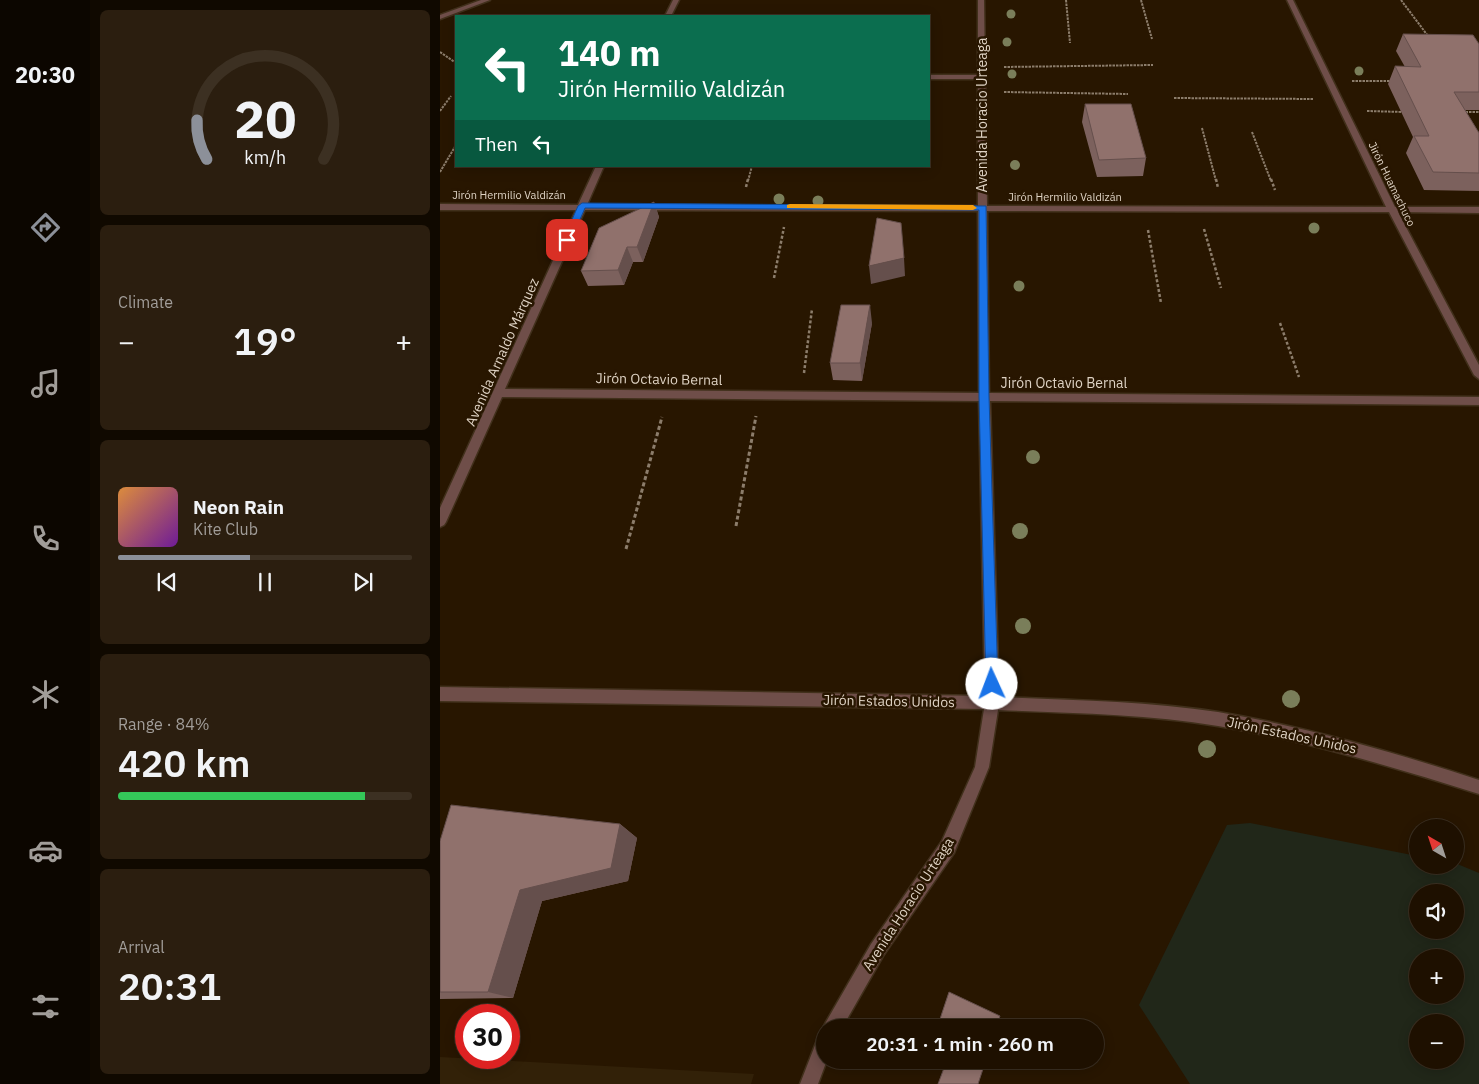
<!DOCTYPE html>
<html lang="en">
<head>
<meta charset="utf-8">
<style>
  :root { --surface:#1e1000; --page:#2b1e0f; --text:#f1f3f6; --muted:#a19d99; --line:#3c3022; --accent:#8c9099 }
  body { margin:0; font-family:"IBM Plex Sans",sans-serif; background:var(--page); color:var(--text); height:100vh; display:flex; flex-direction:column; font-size:19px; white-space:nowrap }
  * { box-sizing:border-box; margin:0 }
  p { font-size:16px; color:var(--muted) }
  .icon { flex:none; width:28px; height:28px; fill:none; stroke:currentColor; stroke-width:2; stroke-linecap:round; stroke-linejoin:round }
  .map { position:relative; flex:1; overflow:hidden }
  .panel { display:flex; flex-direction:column; gap:10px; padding:10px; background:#100900; width:350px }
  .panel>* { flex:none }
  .guide { position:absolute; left:15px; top:15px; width:475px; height:152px; border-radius:0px; box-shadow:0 2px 12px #0003,0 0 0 1px var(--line); background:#0b6e4f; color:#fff; overflow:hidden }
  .needle { width:32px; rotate:321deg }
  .buttons { position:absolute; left:969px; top:819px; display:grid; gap:10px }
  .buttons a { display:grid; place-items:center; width:55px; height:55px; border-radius:50%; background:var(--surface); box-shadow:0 2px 12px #0003,0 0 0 1px var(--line); font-size:25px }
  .speed { position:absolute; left:15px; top:1004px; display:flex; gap:10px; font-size:25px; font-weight:700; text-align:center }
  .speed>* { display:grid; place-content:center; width:65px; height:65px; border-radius:50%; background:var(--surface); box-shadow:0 2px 12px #0003,0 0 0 1px var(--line); line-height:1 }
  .speed .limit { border:8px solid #d22; background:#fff; color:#111 }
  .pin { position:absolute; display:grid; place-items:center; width:42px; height:42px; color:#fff; margin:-21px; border-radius:10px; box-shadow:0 2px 8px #0006 }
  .me { position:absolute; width:55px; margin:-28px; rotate:358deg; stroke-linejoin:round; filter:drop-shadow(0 0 4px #0008) }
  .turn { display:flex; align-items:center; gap:18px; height:105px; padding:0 20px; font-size:22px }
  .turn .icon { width:65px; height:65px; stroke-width:2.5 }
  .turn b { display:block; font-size:35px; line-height:42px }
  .then { display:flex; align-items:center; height:48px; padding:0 20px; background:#0003; gap:10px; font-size:19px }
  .big { font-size:38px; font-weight:600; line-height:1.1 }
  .panel .card { flex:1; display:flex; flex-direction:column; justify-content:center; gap:8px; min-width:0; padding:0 18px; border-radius:8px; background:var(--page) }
  .panel .dial { align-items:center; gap:0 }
  .dial svg { height:130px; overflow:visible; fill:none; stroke:var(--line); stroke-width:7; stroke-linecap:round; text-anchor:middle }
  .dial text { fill:var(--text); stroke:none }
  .song { display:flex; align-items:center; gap:15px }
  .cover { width:60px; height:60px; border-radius:8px; background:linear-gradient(135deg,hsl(30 70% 55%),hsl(280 70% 35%)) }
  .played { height:5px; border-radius:2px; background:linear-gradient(90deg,var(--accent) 45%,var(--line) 45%) }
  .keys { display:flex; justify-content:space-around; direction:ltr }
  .heat { display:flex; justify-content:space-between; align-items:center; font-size:28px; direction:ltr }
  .charge { height:8px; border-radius:4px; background:linear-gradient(90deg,#34c759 84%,var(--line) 0) }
  .trip { position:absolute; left:376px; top:1019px; width:288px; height:50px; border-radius:25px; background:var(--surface); box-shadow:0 2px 12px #0003,0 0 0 1px var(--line); font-weight:600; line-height:50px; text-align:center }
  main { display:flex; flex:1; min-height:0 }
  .menu { display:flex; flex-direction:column; width:90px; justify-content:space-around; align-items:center; background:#0c0600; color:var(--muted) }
  .menu .icon { width:35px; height:35px }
  .menu .selected { color:var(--accent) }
  .menu b { font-size:22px; color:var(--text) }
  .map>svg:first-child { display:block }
  .built { fill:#322108 }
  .green { fill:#212719; fill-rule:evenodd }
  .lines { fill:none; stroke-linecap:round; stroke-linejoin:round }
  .minor-casing { stroke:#41301b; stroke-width:3 }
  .path-far2 { stroke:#8c7d6b; stroke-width:2; stroke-dasharray:2.5 1; stroke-linecap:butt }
  .path-far1 { stroke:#8c7d6b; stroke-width:2.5; stroke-dasharray:3 2; stroke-linecap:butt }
  .path { stroke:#8c7d6b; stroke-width:3; stroke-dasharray:4 2.5; stroke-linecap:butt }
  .minor { fill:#6f4e49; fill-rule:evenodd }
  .tree { fill:#7a7e5a }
  .wall { fill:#7c615d }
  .shaded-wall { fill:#654f4c }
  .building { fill:#90716c; stroke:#654f4c }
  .route { fill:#1a73e8; stroke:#114b97 }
  .slow { fill:#f59e0b }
  .labels { text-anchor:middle; stroke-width:5; stroke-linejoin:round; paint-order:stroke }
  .far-street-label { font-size:11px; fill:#ded2c3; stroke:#281600 }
  .street-label { font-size:14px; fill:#ded2c3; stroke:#281600 }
</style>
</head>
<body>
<main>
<nav class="menu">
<b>20:30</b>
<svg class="icon selected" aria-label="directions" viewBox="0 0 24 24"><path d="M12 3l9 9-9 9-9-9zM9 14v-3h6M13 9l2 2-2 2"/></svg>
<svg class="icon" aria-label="music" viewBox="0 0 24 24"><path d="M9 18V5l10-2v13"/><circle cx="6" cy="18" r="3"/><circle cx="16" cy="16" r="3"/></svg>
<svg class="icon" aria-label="phone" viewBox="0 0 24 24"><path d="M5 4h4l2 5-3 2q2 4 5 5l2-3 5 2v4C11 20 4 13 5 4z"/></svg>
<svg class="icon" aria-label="climate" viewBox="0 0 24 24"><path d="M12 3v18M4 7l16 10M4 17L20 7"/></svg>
<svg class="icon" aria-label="car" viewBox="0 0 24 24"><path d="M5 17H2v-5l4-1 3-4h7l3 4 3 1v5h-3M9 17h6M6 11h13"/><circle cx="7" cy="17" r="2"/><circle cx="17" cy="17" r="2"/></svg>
<svg class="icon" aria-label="filters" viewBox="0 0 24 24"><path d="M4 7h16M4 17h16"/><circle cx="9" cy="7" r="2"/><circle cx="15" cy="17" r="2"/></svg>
</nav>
<section class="panel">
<div class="card dial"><svg viewBox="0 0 100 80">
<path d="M14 69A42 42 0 1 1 86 69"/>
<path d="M14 69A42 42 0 0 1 8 45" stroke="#8c9099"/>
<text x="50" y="56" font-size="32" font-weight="700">20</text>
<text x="50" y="72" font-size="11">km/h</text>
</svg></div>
<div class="card"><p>Climate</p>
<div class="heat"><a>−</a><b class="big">19°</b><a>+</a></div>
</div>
<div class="card">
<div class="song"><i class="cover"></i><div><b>Neon Rain</b><p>Kite Club</p></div></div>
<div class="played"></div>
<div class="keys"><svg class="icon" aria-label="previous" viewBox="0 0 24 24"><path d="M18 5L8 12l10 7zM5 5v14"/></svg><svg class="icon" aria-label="pause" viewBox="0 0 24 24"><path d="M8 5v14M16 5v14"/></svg><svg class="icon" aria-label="next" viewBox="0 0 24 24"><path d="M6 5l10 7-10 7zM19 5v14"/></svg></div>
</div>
<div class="card"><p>Range · 84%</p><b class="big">420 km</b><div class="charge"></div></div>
<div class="card"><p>Arrival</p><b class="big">20:31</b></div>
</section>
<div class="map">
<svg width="1039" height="1084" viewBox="0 0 1039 1084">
  <rect width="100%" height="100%" fill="#281600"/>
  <path class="built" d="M0,1057L314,1074L311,1084H0Z"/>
  <path class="green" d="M810,823L977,856L978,865H1015V863L1039,873V1084H750L699,1005L787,825ZM978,892H1015V930H978ZM978,958H1015V995H978ZM978,1022H1015V1060H978Z"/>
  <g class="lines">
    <g class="minor-casing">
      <path id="minor" d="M41,0H50L0,19V15Z
        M233,0H239L231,16H225Z
        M538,0H544L547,206L946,207L847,0H853L955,207H1039V213L958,212L1039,365V379L1034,375L949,212L547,211L549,393L1039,397V405L550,401L559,697C632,700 706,701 778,712C867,727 953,752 1039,780V794C953,767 867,741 778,726C706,714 631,713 558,710L549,767L514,853L443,956L402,1028H385V1060H387L378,1084H360L379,1035L385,1032L383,1028L386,1022L431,944L502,841L535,767L544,709L0,701V687L545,696L539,401L62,397L6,522L4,525L0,527V508L136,210H0V204L138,205L156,166H164L147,205L538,206V79H489V75H538ZM145,210L538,211L539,393L65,389Z"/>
    </g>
    <path class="path-far2" d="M626,0L630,43
      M701,0L712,39
      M961,0L988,36
      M0,52L16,63
      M564,67L713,65
      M912,81H951
      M564,92L688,94
      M734,98L873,99
      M0,111L11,96
      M927,111L963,112
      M1022,112H1039
      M762,128L776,181
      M812,132L831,181
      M0,172L16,145
      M308,181L312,166"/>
    <path class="path-far1" d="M776,179L778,188
      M831,179L835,190
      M306,187L308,179
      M764,229L781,288
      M708,230L721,303
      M334,278L344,227
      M840,323L859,377
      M364,373L372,309"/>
    <path class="path" d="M296,526L316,416
      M186,549L222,417"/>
    <use href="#minor" class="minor"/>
  </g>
  <g class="tree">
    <circle cx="571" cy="14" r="4.5"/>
    <circle cx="567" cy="42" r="4.5"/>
    <circle cx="919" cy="71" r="4.5"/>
    <circle cx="572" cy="74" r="4.5"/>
    <circle cx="575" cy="165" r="5"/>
    <circle cx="339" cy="199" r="5.5"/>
    <circle cx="378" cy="201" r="5.5"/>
    <circle cx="874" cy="228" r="5.5"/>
    <circle cx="579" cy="286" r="5.5"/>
    <circle cx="593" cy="457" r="7"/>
    <circle cx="580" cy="531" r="8"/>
    <circle cx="583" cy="626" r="8"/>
    <circle cx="851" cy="699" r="9"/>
    <circle cx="767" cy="749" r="9"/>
  </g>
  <path class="wall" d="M963,34L1039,44V110H1025L1039,133V191L984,190L966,153L973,137L948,84L955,66L965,67L956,51Z
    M645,104L706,158L703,176L657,177L642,122Z
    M214,202L219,217L203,262H193L184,285L148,286L141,271Z
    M432,323L422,381L393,380L390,363Z
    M180,824L197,838L188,881L102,901L73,998L0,999V841Z"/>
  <path class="shaded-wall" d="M214,202L219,217L203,262L197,247Z
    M187,247L193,262L184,285L178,270Z
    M464,258L465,276L431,284L429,266Z
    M430,305L432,323L422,381L420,363Z
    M180,824L197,838L188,881L102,901L73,998L48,992L80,890Z"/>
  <path class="building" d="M963,34L1033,35L1039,44V92H1014L1039,133V173L993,172L974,136H989L955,66L981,67Z
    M645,104H691L706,158L659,160Z
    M214,202L197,247H187L178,270L141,271L159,228Z
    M437,218L461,223L464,258L429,266Z
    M401,305H430L420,363H390Z
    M11,805L180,824L171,868L80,890L48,992H0V841Z
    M509,992L560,1016L556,1028H497Z
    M507,1060H546L538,1084H498Z"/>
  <path class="route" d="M142,203L546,206L549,397L558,684L557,688L552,689L547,688L546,684L539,397V210L145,208L131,240L124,242L123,240L138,206Z"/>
  <path class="slow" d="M350,204L533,205L537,208L533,210L347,208V205Z"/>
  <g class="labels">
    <g class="far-street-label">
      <text transform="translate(952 184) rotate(64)" y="4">Jirón Huamachuco</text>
      <text x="69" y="199">Jirón Hermilio Valdizán</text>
      <text x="625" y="201">Jirón Hermilio Valdizán</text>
    </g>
    <g class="street-label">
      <text transform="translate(542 115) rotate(-90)" y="5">Avenida Horacio Urteaga</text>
      <text transform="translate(62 352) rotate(-66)" y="5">Avenida Arnaldo Márquez</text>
      <text transform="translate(219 379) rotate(1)" y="5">Jirón Octavio Bernal</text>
      <text x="624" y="388">Jirón Octavio Bernal</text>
      <text transform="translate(449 701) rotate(1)" y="5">Jirón Estados Unidos</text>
      <text transform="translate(852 735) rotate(12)" y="5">Jirón Estados Unidos</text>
      <text transform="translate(468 904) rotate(-57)" y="5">Avenida Horacio Urteaga</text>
    </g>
  </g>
</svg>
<div class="buttons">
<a><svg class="needle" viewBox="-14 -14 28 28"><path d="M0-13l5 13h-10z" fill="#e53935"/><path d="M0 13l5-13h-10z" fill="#a19d99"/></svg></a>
<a><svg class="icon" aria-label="sound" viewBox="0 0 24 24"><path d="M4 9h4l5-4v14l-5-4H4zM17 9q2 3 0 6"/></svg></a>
<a>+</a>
<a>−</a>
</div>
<div class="speed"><div class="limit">30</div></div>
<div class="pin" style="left:127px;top:240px;background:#d93025"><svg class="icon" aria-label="arrive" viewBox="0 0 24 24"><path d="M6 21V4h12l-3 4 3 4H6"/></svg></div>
<svg class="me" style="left:552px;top:684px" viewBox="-20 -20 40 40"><circle r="19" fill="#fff"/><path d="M0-13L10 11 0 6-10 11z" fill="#1a73e8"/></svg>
<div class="trip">20:31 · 1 min · 260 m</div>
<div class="guide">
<div class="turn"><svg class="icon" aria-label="left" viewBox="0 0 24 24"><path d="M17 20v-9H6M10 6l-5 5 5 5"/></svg><div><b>140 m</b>Jirón Hermilio Valdizán</div></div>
<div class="then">Then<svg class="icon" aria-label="left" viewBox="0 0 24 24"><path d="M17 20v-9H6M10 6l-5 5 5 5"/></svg></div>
</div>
</div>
</main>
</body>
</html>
